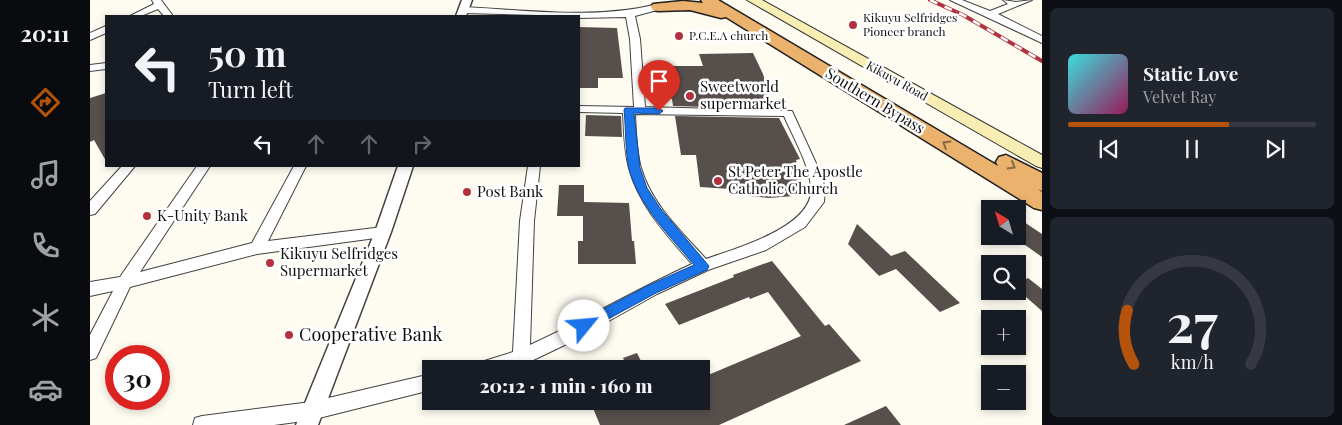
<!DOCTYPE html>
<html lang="en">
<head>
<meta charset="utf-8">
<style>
  :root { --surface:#171b24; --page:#20242c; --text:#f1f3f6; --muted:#9ea1a6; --line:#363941; --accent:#b45309 }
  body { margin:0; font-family:"Playfair Display",serif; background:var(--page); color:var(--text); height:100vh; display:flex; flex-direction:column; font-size:19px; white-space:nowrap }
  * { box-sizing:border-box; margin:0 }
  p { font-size:16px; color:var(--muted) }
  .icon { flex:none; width:28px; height:28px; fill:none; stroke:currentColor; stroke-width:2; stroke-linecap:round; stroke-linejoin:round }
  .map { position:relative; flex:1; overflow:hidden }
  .panel { display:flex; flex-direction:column; gap:8px; padding:8px; background:#0d0f14; width:300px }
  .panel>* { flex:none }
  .top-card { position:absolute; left:15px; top:15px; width:475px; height:152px; border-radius:0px; box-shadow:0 2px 8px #0003; background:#171b24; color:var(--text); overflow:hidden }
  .needle { width:32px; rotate:322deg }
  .controls { position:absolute; left:891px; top:200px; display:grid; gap:10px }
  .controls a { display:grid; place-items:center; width:45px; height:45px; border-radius:0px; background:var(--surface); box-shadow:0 2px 8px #0003; font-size:25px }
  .speed { position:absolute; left:15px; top:345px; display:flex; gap:10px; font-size:25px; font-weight:700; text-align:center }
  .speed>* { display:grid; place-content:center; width:65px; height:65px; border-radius:50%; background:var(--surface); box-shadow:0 2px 8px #0003; line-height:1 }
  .speed .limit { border:8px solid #d22; background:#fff; color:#111 }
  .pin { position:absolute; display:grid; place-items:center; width:42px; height:42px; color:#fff; margin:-51px -21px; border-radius:50% 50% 50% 0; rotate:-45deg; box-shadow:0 0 5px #0007 }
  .pin .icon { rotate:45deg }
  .me { position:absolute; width:55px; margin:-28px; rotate:62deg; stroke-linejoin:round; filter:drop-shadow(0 0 4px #0008) }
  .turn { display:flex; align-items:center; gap:18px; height:105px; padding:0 20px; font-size:22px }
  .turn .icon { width:65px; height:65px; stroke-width:2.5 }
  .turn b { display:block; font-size:35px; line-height:42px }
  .lanes { display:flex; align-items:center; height:48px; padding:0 20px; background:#0003; justify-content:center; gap:25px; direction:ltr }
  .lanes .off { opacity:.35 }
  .panel .widget { flex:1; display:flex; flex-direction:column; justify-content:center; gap:8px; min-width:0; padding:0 18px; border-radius:8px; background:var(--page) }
  .panel .dial { align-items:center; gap:0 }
  .dial svg { height:130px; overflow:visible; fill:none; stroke:var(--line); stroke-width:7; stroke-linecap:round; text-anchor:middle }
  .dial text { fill:var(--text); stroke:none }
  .song { display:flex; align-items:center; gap:15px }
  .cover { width:60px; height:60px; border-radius:8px; background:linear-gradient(135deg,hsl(180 70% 55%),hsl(330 70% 35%)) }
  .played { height:5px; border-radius:2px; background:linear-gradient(90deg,var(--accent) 65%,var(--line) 65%) }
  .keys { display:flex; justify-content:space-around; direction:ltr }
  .trip { position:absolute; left:332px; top:360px; width:288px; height:50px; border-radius:0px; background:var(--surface); box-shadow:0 2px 8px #0003; font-weight:800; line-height:50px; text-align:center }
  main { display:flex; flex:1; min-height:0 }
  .menu { display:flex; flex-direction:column; width:90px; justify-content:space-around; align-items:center; background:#090b0e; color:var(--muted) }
  .menu .icon { width:35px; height:35px }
  .menu .active { color:var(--accent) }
  .menu b { font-size:22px; color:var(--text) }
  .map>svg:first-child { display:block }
  .building { fill:#564f4c }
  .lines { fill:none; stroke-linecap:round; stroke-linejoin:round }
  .minor-casing { stroke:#424242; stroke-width:2 }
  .tertiary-casing { stroke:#424242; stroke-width:3 }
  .secondary-casing { stroke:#313131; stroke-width:2 }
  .trunk-casing { stroke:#202020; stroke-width:3 }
  .minor { fill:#fff; fill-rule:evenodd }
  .tertiary { fill:#fff; fill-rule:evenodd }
  .secondary { fill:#f8edb2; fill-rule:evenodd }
  .trunk { fill:#eab26c; fill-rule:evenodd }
  .rail-casing { stroke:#b3323e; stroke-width:4 }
  .rail { stroke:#fff; stroke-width:2.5; stroke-dasharray:8; stroke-linecap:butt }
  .oneway { stroke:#876942 }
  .route { fill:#1a73e8; stroke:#114b97 }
  .poi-dot { fill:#b3323e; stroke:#fff; stroke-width:2 }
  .labels { text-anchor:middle; stroke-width:5; stroke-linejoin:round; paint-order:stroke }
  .far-poi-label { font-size:12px; fill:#0f0f0f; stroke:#fff; text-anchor:start }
  .far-street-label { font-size:12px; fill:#0f0f0f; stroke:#fff }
  .poi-label { font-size:15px; fill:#0f0f0f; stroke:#fff; text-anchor:start }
  .street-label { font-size:15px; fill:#0f0f0f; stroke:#fff }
  .near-poi-label { font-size:18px; fill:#0f0f0f; stroke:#fff; text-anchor:start }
</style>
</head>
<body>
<main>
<nav class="menu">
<b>20:11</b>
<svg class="icon active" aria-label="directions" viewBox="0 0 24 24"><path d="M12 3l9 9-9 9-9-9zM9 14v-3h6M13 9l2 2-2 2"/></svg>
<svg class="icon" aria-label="music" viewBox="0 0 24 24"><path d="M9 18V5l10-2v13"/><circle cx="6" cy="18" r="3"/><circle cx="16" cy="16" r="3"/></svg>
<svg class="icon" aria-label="phone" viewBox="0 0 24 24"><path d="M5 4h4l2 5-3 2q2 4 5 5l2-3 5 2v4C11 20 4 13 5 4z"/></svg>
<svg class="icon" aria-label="climate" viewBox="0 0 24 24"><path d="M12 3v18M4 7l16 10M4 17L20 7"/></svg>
<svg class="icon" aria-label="car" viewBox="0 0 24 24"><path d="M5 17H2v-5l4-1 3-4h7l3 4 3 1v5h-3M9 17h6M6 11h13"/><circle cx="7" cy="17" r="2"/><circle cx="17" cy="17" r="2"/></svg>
</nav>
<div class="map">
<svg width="952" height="425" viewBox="0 0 952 425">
  <rect width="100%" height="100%" fill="#fefbf1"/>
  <path class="building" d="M489,27L527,28L533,78H508V88H489Z
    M663,53L673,74L683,109L583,106L582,99L575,97L571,66H613L609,54Z
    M16,93V161L4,140L0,142V98Z
    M496,115L531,116L532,137L495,136Z
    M585,116L689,118L710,159L706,160L716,195L679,198L660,196L656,190L610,187L606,155H591Z
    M469,185H494V202L539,203L542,241H544L546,264H488V241H493V216H467Z
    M928,218L952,234V257L928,240Z
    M767,224L801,256L815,251L870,303L850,312L806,269L789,276L758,244Z
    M682,261L735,326L739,324L771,361L629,425H510L500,401H611V378L711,336L678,292L660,299L659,297L589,325L575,304L644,277L643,275Z
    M938,278L952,289V311L928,290V283Z
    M547,353L555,369H538L533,358Z
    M796,406L811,425H754Z"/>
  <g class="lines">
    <g class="minor-casing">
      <path id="minor" d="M62,0H71L83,16H74L68,9L51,16H40L64,4Z
        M860,0H872L900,11L918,4L913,0L926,2L942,0L908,14L952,36V43Z
        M568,4L571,5V9L545,16L550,39L555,107L702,111L730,172L735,188L734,202L715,227L676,250L618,270L567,294L483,341L437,363L420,369H385L388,363L423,352L430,221L438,166H450L444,221L440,345C495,320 547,289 602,264C577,235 549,206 539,168C534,150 534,131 533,113L489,112V106L544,107L540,39L536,17L489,18V16L373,13L369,10L373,7C438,10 505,20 568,4ZM545,114L694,116C703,137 720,166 721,188C724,227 644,249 616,259C591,231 562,205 551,168C546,150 546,132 545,114Z
        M16,26V33L0,40V33Z
        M16,63V69L0,71V65Z
        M32,166H45L5,214L0,215V201Z
        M107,166H120L50,272L162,243L204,166H216L178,241L293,227L298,228L300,232L298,236L293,237L167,254L40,287L6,358L0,360V335L23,291L0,296V282L30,277Z
        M341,374V390L221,420L184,425H103L105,418L112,416L221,402Z"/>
    </g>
    <g class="tertiary-casing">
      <path id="tertiary" d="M372,0H382L376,16H366Z
        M308,166H323L301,232L228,425H206L285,232Z"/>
    </g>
    <g class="secondary-casing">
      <path id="secondary" d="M657,0H672L952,155V168L946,166Z"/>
    </g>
    <g class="trunk-casing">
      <path id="trunk" d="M611,0H628L908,166L906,162L909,157L916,155L952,173V191L948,189L952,192V210L944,208L636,17L631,18L600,10L568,11L563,10L561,7L563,4L593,1L613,3Z"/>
    </g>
    <use href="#minor" class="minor"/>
    <use href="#tertiary" class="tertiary"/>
    <use href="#secondary" class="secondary"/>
    <use href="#trunk" class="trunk"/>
    <g class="rail-casing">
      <path id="rail" d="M840,0L873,15L952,61"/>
    </g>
    <use href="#rail" class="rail"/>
  </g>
  <defs><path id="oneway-chevron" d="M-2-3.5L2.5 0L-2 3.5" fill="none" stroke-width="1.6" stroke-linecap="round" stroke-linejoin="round" transform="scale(1.25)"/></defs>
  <g class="oneway">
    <use href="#oneway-chevron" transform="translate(856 144) rotate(-149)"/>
    <use href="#oneway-chevron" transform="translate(922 166) rotate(30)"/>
  </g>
  <path class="route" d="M535,108H569L573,111L569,114L544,113L550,168L557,188L570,208L619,266L617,270L566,293L494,332L489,331L487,326L489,322L557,286L604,265C580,236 549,206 539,169C535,150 536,129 534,110Z"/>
  <g class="poi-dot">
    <circle cx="763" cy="25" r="5"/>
    <circle cx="589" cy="36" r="5"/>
    <circle cx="600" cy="96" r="5"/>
    <circle cx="628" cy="181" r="5"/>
    <circle cx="377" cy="192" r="5"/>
    <circle cx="57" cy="216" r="5"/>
    <circle cx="180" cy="263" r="5"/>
    <circle cx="199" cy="335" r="5"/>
  </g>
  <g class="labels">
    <g class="far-poi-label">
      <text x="773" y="22">Kikuyu Selfridges<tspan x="773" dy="14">Pioneer branch</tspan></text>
      <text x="599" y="40">P.C.E.A church</text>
    </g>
    <g class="far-street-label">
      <text transform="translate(807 81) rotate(29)" y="4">Kikuyu Road</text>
    </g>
    <g class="poi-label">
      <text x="610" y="92">Sweetworld<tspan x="610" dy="17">supermarket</tspan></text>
      <text x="638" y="177">St Peter The Apostle<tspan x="638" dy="17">Catholic Church</tspan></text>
      <text x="387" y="197">Post Bank</text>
      <text x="67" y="221">K-Unity Bank</text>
      <text x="190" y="259">Kikuyu Selfridges<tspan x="190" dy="17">Supermarket</tspan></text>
    </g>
    <g class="street-label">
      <text transform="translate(785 101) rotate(31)" y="5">Southern Bypass</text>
    </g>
    <g class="near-poi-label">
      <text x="209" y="341">Cooperative Bank</text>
    </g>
  </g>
</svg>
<div class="controls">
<a><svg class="needle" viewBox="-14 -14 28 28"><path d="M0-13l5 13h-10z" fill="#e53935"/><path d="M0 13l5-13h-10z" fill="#9ea1a6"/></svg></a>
<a><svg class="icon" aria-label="search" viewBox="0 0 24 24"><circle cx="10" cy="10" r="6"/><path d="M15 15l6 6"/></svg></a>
<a>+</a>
<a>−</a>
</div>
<div class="speed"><div class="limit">30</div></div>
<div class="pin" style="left:569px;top:111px;background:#d93025"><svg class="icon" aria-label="arrive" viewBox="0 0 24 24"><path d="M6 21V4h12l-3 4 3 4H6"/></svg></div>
<svg class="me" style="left:494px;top:326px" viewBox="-20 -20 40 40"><circle r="19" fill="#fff"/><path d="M0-13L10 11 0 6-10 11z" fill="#1a73e8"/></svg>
<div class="trip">20:12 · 1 min · 160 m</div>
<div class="top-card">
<div class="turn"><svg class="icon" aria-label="left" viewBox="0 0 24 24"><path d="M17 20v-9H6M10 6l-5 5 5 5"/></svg><div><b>50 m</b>Turn left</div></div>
<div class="lanes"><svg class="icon" aria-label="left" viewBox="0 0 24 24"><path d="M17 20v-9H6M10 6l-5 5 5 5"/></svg><svg class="icon off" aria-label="ahead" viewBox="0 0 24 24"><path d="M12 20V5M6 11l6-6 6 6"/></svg><svg class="icon off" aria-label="ahead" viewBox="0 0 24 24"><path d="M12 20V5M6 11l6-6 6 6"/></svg><svg class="icon off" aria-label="right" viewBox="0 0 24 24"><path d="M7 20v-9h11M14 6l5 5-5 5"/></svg></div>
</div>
</div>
<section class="panel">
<div class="widget">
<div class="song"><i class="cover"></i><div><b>Static Love</b><p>Velvet Ray</p></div></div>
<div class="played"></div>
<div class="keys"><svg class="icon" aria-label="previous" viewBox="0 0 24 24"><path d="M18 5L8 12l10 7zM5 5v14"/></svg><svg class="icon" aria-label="pause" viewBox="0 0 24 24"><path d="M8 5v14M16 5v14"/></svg><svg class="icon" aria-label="next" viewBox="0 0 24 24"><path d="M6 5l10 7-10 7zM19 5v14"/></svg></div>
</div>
<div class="widget dial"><svg viewBox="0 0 100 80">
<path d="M14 69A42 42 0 1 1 86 69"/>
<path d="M14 69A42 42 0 0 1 10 36" stroke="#b45309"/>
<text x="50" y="56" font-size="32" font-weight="700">27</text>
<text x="50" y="72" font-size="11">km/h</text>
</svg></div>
</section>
</main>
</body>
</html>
